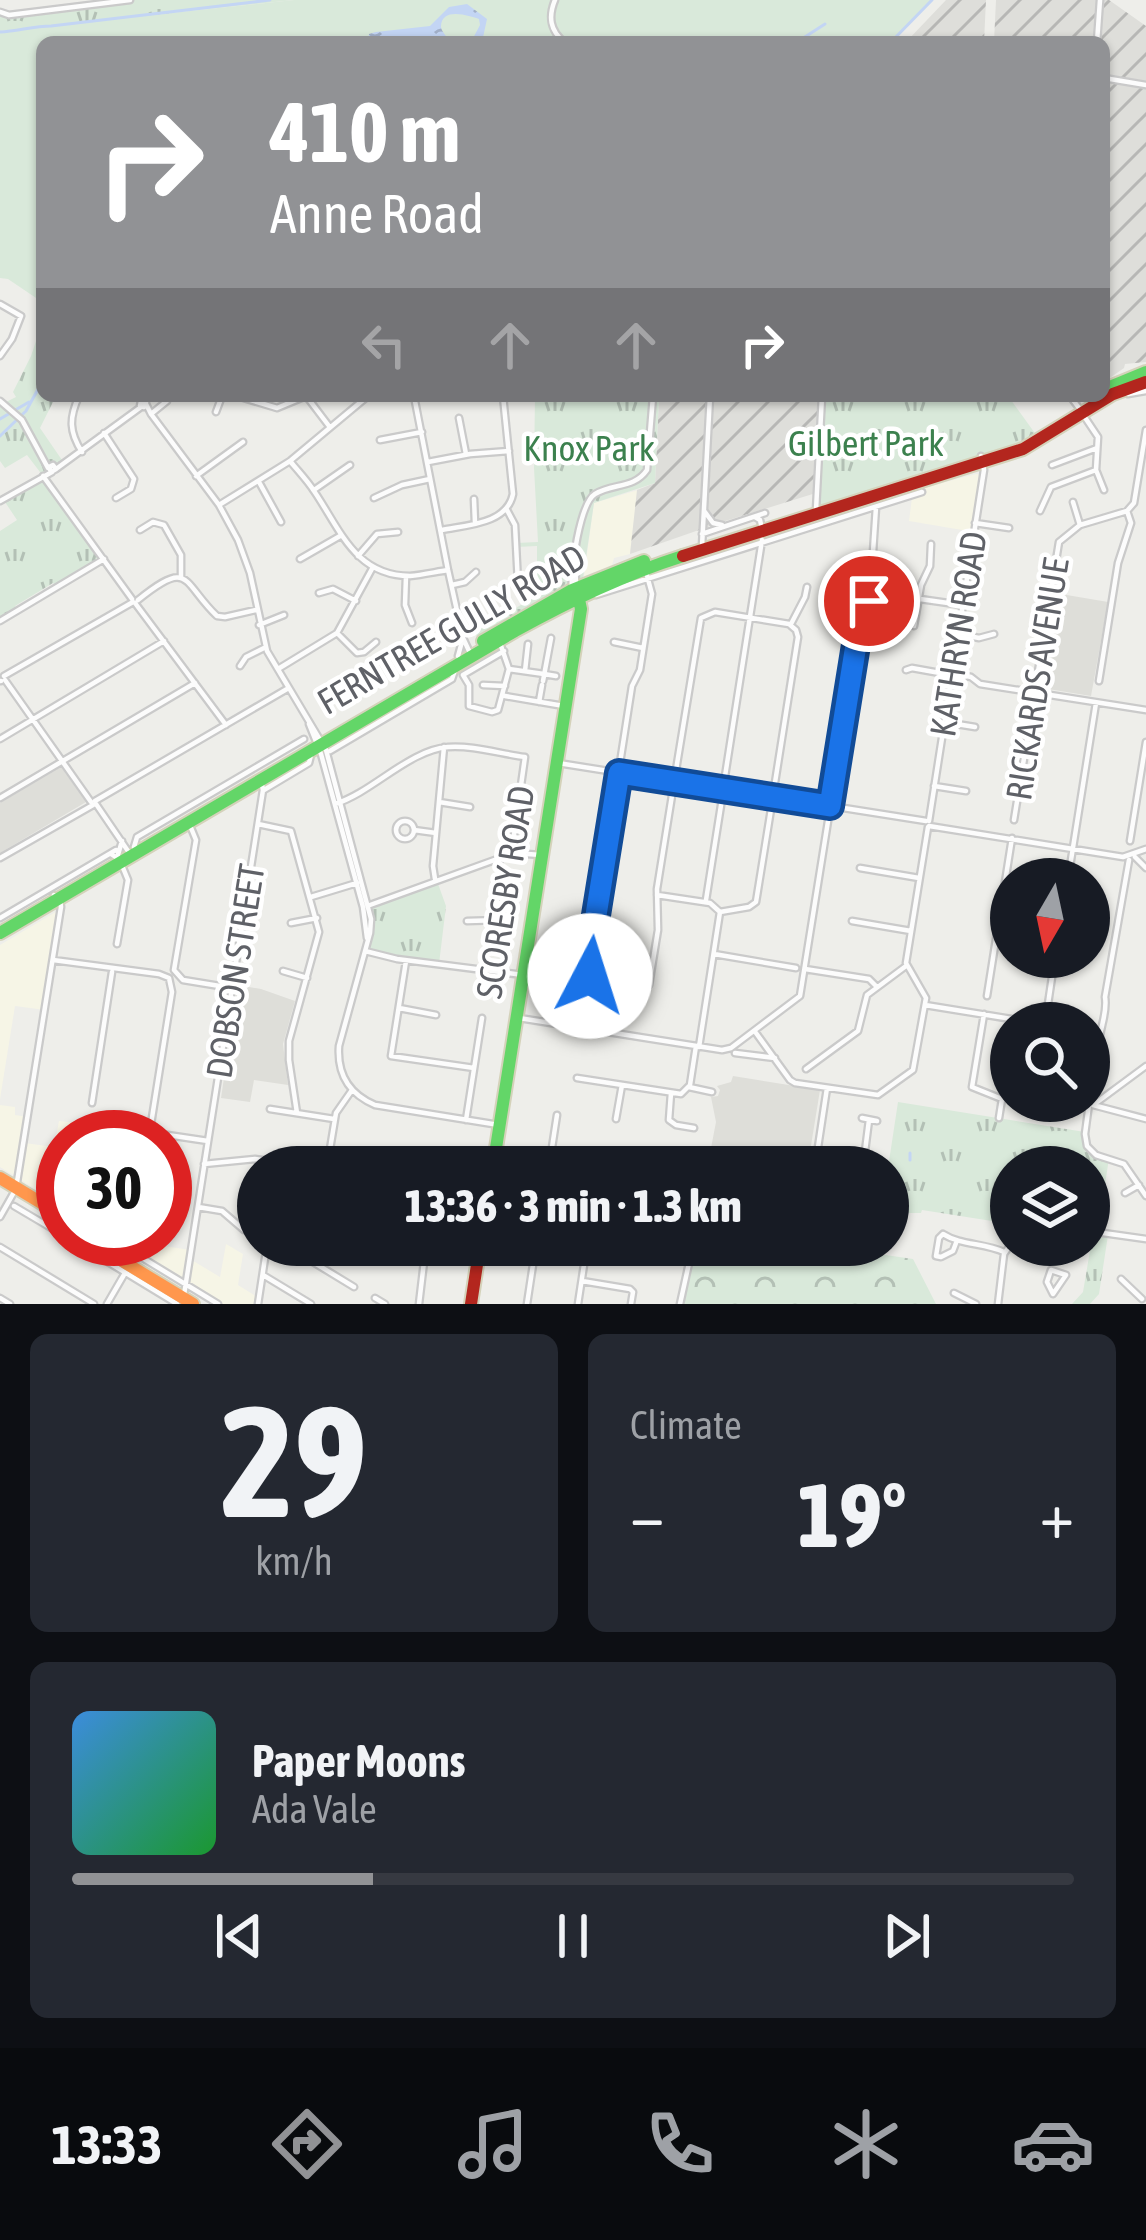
<!DOCTYPE html>
<html lang="en">
<head>
<meta charset="utf-8">
<style>
  :root { --surface:#171b24; --page:#242831; --text:#f1f3f6; --muted:#9ea1a6; --line:#363941; --accent:#919295 }
  body { margin:0; font-family:"Asap Condensed",sans-serif; background:var(--page); color:var(--text); height:100vh; display:flex; flex-direction:column; font-size:45px; white-space:nowrap }
  * { box-sizing:border-box; margin:0 }
  p { font-size:39px; color:var(--muted) }
  .icon { flex:none; width:66px; height:66px; fill:none; stroke:currentColor; stroke-width:2; stroke-linecap:round; stroke-linejoin:round }
  .map { position:relative; height:1304px; overflow:hidden }
  .drawer { display:flex; flex-direction:column; gap:30px; padding:30px; background:#0d0f14; flex:1 }
  .drawer>* { flex:none }
  .guide { position:absolute; left:36px; top:36px; width:1074px; height:366px; border-radius:18px; box-shadow:0 3px 9px #0004; background:#919295; color:#fff; overflow:hidden }
  .needle { width:78px; rotate:189deg }
  .controls { position:absolute; left:990px; top:858px; display:grid; gap:24px }
  .controls a { display:grid; place-items:center; width:120px; height:120px; border-radius:50%; background:var(--surface); box-shadow:0 3px 9px #0004; font-size:60px }
  .speed { position:absolute; left:36px; top:1110px; display:flex; gap:24px; font-size:60px; font-weight:700; text-align:center }
  .speed>* { display:grid; place-content:center; width:156px; height:156px; border-radius:50%; background:var(--surface); box-shadow:0 3px 9px #0004; line-height:1 }
  .speed .limit { border:18px solid #d22; background:#fff; color:#111 }
  .pin { position:absolute; display:grid; place-items:center; width:102px; height:102px; color:#fff; margin:-51px; border:6px solid #fff; border-radius:50%; box-shadow:0 3px 12px #0007 }
  .me { position:absolute; width:132px; margin:-66px; rotate:5deg; stroke-linejoin:round; filter:drop-shadow(0 0 9px #0008) }
  .turn { display:flex; align-items:center; gap:42px; height:252px; padding:0 36px; font-size:54px }
  .turn .icon { width:156px; height:156px; stroke-width:2.5 }
  .turn b { display:block; font-size:84px; line-height:102px }
  .lanes { display:flex; align-items:center; height:114px; padding:0 36px; background:#0003; justify-content:center; gap:60px; direction:ltr }
  .lanes .off { opacity:.35 }
  .big { font-size:90px; font-weight:800; line-height:1.1 }
  .drawer .tile { flex:1; display:flex; flex-direction:column; justify-content:center; gap:18px; min-width:0; padding:0 42px; border-radius:18px; background:var(--page) }
  .drawer .dial { align-items:center; gap:0 }
  .dial b { font-size:156px; line-height:1 }
  .song { display:flex; align-items:center; gap:36px }
  .cover { width:144px; height:144px; border-radius:18px; background:linear-gradient(135deg,hsl(210 70% 55%),hsl(130 70% 35%)) }
  .played { height:12px; border-radius:6px; background:linear-gradient(90deg,var(--accent) 30%,var(--line) 30%) }
  .keys { display:flex; justify-content:space-around; direction:ltr }
  .heat { display:flex; justify-content:space-between; align-items:center; font-size:66px; direction:ltr }
  .drawer .tiles { flex:1; display:grid; gap:30px; grid-template-columns:1fr 1fr }
  .tile:last-child { grid-column:span 2 }
  .trip { position:absolute; left:237px; top:1146px; width:672px; height:120px; border-radius:60px; background:var(--surface); box-shadow:0 3px 9px #0004; font-weight:800; line-height:120px; text-align:center }
  .menu { display:flex; height:192px; justify-content:space-around; align-items:center; background:#090b0e; color:var(--muted) }
  .menu .icon { width:84px; height:84px }
  .menu .selected { color:var(--accent) }
  .menu b { font-size:54px; color:var(--text) }
  .map>svg:first-child { display:block }
  .commercial { fill:#f6f5e6 }
  .industrial { fill:url(#industrial-furrows) }
  .education { fill:#deded9 }
  .grass { fill:#d9e9da }
  .forest { fill:url(#forest-crowns) }
  .park { fill:url(#park-tufts) }
  .water { fill:url(#water-ripples) }
  .lines { fill:none; stroke-linecap:round; stroke-linejoin:round }
  .stream { stroke:#c3d5f4; stroke-width:3 }
  .street-casing { stroke:#cacaca; stroke-width:9 }
  .fast-casing { stroke:#d4d2ba; stroke-width:16 }
  .slow-casing { stroke:#d4d2ba; stroke-width:16 }
  .jam-casing { stroke:#d4d2ba; stroke-width:16 }
  .street { stroke:#fcfcfc; stroke-width:4.5 }
  .fast { stroke:#63d668; stroke-width:12 }
  .slow { stroke:#ff974d; stroke-width:12 }
  .jam { stroke:#b3261e; stroke-width:12 }
  .route-casing { stroke:#114b97; stroke-width:30 }
  .route { stroke:#1a73e8; stroke-width:21 }
  .labels { text-anchor:middle; stroke-width:9; stroke-linejoin:round; paint-order:stroke }
  .park-label { font-size:36px; fill:#3c814e; stroke:#fff }
  .street-label { font-size:36px; fill:#5f6167; stroke:#fff }
</style>
</head>
<body>
<div class="map">
<svg width="1146" height="1304" viewBox="0 0 1146 1304">
  <defs>
    <pattern id="industrial-furrows" width="10" height="10" patternUnits="userSpaceOnUse" patternTransform="scale(3)"><rect width="10" height="10" fill="#dededa"/><path d="M-1 1l2-2M0 10L10 0M9 11l2-2" fill="none" stroke="#b7b7b5"/></pattern>
    <pattern id="forest-crowns" width="20" height="18" patternUnits="userSpaceOnUse" patternTransform="scale(3)"><rect width="20" height="18" fill="#d9e9da"/><path d="M2 6a3 3 0 1 1 6 0M12 15a3 3 0 1 1 6 0" fill="none" stroke="#b3c0b5"/></pattern>
    <pattern id="park-tufts" width="24" height="20" patternUnits="userSpaceOnUse" patternTransform="scale(3)"><rect width="24" height="20" fill="#d9e9da"/><path d="M3 7l-1-3M5 7V3M7 7l1-3M15 17l-1-3M17 17v-4M19 17l1-3" fill="none" stroke="#b3c0b5"/></pattern>
    <pattern id="water-ripples" width="26" height="14" patternUnits="userSpaceOnUse" patternTransform="scale(3)"><rect width="26" height="14" fill="#c3d5f4"/><path d="M2 4q2-2 4 0t4 0M15 11q2-2 4 0t4 0" fill="none" stroke="#a2b0c9"/></pattern>
  </defs>
  <rect width="100%" height="100%" fill="#eeeeea"/>
  <path class="commercial" d="M976,474L983,475L974,532L909,521L912,498L919,496V489Z
    M638,490L630,554L614,558L612,565L584,576L594,503Z
    M59,910L45,1010L15,1006L0,1099V945Z
    M0,1105L15,1107V1115L28,1117L25,1143L54,1147L59,1121L142,1130L149,1137H63V1206L0,1167Z
    M118,1239H163V1246L191,1250L190,1259L220,1277L226,1244L243,1254L238,1285L259,1298L258,1304H218L131,1251L132,1247Z"/>
  <path class="industrial" d="M946,0H986L984,42H906Z
    M996,0H1109L1146,26V362L1125,364L1124,368L1104,382V42H994Z
    M659,396H822L816,493L722,522L630,554L637,490L655,483Z"/>
  <path class="education" d="M1055,593L1108,602L1091,696L1042,688L1040,685Z
    M61,767L86,802L0,853V803Z
    M238,985L261,989L295,1001L283,1044L288,1085L254,1080L250,1102L221,1098Z
    M733,1076L820,1090L808,1164L711,1148L716,1122L711,1097L718,1096L720,1090L717,1086L731,1082Z"/>
  <path class="grass" d="M294,0H932L891,42H42V302L8,279L0,278V31Z"/>
  <path class="forest" d="M693,1245H846L872,1253L913,1259L936,1304H680Z"/>
  <path class="park" d="M130,0H294L0,31V14Z
    M42,323V396H56L40,428L64,463L54,465L46,460L48,469L43,476L27,455L5,468L0,461V405L16,397L13,392L31,356Z
    M535,396H659L655,483L594,503L583,578L477,636L473,633L531,599L537,588V546L516,547V543L538,542L534,468Z
    M822,396H1008L1037,436L981,456L815,507Z
    M43,478L104,559L57,587L53,583L15,606L17,610L0,621V531L17,520L3,499Z
    M437,881L446,906L439,964L397,959L365,951L370,933L368,905Z
    M898,1102L1085,1132L1090,1151L1109,1158L1098,1232L1108,1235L1099,1294L1090,1304H1072L1083,1292L1093,1233L1089,1231V1167H1011V1224L922,1210L921,1213H888V1168Z"/>
  <path class="water" d="M467,4L487,19L482,42H471L480,25L479,19C470,16 441,6 441,27C442,33 448,37 450,42L427,36L390,42L368,40L369,34L376,32L430,26L449,7Z"/>
  <g class="lines">
    <path class="stream" d="M0,32C18,31 34,26 51,26L270,0
      M797,42L825,24
      M891,42L932,0
      M0,419L29,402
      M0,436L26,411L42,382
      M910,1153V1160"/>
    <g class="street-casing">
      <path id="street" d="M555,0C548,17 550,30 564,42
        M0,12L9,15L130,0
        M1097,42L1100,0
        M1104,78L1146,85
        M0,304L21,316L12,339L0,356
        M1128,394L1146,391
        M79,396C69,418 69,432 82,452
        M237,396L277,408L306,396
        M414,396L448,570L463,638L470,653
        M1070,396L1079,408
        M307,397L329,426
        M0,401L22,420L48,468
        M141,401L146,403L144,407L140,406Z
        M146,404L151,414L219,505L238,540L250,573L267,651L326,750L371,919L370,933L339,1046C337,1074 349,1094 375,1105L499,1125
        M216,412L222,396
        M151,414L167,401
        M459,418L466,454
        M104,433L134,479L131,489L116,498
        M380,440L422,432
        M290,461C298,471 307,480 314,491C340,529 355,576 410,576C422,575 435,572 448,570
        M428,462L470,454L509,451
        M1052,465L1097,448
        M56,469L51,472L49,467L53,465L56,469L141,407
        M1096,470L1104,490
        M43,476L132,599
        M196,476L243,442
        M259,482L281,522
        M314,490L350,465
        M374,498L402,485L430,479
        M474,499L475,523
        M0,501L52,472
        M1073,502L1080,525
        M219,505L290,461L368,396
        M507,510L515,525L518,583
        M816,510L822,396
        M1040,511L1051,487L1096,470L1098,437L1082,413
        M705,512L713,523L722,525
        M755,517L760,520L762,529
        M975,523L1009,528
        M140,530L153,522L164,525L181,555V577
        M442,530C467,525 507,524 513,494L503,396
        M702,534L765,513
        M702,546L710,396
        M358,556L377,534L398,532
        M300,559L340,536
        M575,559L576,584
        M406,576L405,605L412,623
        M452,585L465,582L476,572
        M572,588C570,572 580,503 595,494C613,483 634,489 647,470L653,396
        M319,593L333,589L356,601
        M596,595L922,492
        M920,599L962,605
        M138,600C191,557 182,583 217,616L225,617L256,610
        M135,603L226,725
        M0,621L104,559
        M791,624L805,597L807,587
        M259,625L284,615
        M914,626L921,585L930,566L931,544
        M337,633L357,653L364,652L376,642
        M958,634L979,638L994,634
        M614,642L643,648
        M458,656L463,638
        M240,666L246,657L266,647
        M278,669L337,633L373,567
        M509,669L544,674
        M906,670L912,668L951,675
        M525,671L528,644
        M952,673L971,677L980,684L1146,710
        M544,674L556,676
        M463,675L469,685V706L492,712L498,710L509,669L499,640
        M463,675L504,651
        M4,676L133,602
        M5,680L91,802
        M0,681H1
        M543,681L551,638
        M1099,681L1118,563L1131,523L1127,511L1134,503L1146,430
        M483,685L505,686
        M505,696L564,706
        M539,702L542,685
        M944,722L975,727
        M309,724L321,754L363,907L367,938
        M0,739L164,641
        M330,751L452,679L455,670
        M558,763L926,821
        M676,770L701,618L715,612L789,624L796,630L798,637L774,789
        M934,786L966,791
        M723,789L762,540
        M264,790L309,763L311,755
        M0,798L195,683
        M95,801L287,689
        M439,802L470,807
        M96,804L130,854
        M335,804C373,792 409,750 448,747C472,745 501,754 525,757L513,842L514,853
        M830,806L860,622L870,597L876,507
        M1014,820L1059,542L1080,525L1127,511
        M396 830a9 9 0 1 1 18 0a9 9 0 1 1-18 0Z
        M929,821L984,470L981,456
        M189,823L196,840L174,970L183,980L232,988
        M258,824L291,831L319,932L289,1041V1060L297,1113
        M929,826L1123,857L1146,849
        M414,830L436,833
        M1130,841L1146,742
        M134,847L137,837L304,739
        M111,854L117,858L122,841
        M1135,857L1146,868
        M0,858L93,805
        M860,868L919,878
        M435,879L433,866L444,747
        M1068,879L1096,703
        M657,895L710,903L720,912L699,1047
        M311,897L357,883
        M706,900L722,799
        M370,905L514,853L541,855
        M720,912L749,907L756,902L773,797
        M0,918L116,850
        M467,921L501,920L506,884L498,860
        M852,921L911,931
        M291,923L317,918
        M117,944L128,880L121,863
        M365,951L397,959L523,975
        M714,954L796,968
        M53,960L159,974L169,978L172,992L151,1124L161,1134L208,1141
        M406,961L391,1056L474,1068
        M805,969L869,979L877,987
        M524,970L582,979H610L649,985L658,930L657,889L674,783
        M283,971L307,978
        M590,979L591,949L632,686L640,670L652,594L646,572
        M987,996L1012,838
        M1048,1004L1055,957
        M925,1005L1036,1023
        M399,1008L436,1015
        M984,1014L972,1087L1002,1099H1011
        M519,1018L722,1050L731,1048L800,996L829,815
        M756,1033L790,1080L795,1083L878,1095L913,1070L926,998L906,963L928,827
        M1099,1045C1099,1029 1108,1013 1105,997L1129,860
        M735,1053L775,1058
        M806,1069L858,1031L867,995L906,966
        M577,1078L681,1094L690,1085L696,1046
        M689,1087L712,1092
        M671,1093L669,1120L676,1125L694,1128
        M1089,1100L1099,1045
        M92,1103L112,972
        M1096,1103L1146,1066
        M1089,1104L1085,1134L1087,1146L1096,1155L1124,1164L1146,1196
        M1093,1105L1146,1119
        M270,1109L334,1119
        M862,1118L877,1121
        M999,1118L1002,1099
        M616,1119L622,1085
        M466,1120L482,1018
        M86,1137L88,1126L95,1123L142,1130L149,1137
        M423,1158L427,1167
        M204,1164L255,1159L310,1167
        M327,1167L336,1113L352,1090
        M372,1167L376,1152
        M549,1167L557,1115
        M600,1167L601,1159L605,1158L674,1167
        M815,1167L827,1088
        M863,1167L869,1120
        M17,1182L61,907L60,899L54,895
        M1125,1193L1139,1185
        M14,1206L63,1235
        M198,1207L222,1211L244,1230
        M888,1213L898,1217L893,1237
        M0,1217L13,1194
        M1089,1231L1146,1239
        M70,1239L177,1304
        M956,1243L953,1251L941,1257L936,1256L939,1238L943,1234C960,1245 984,1243 1004,1252
        M285,1245L354,1287
        M643,1245H655
        M0,1247L94,1304
        M131,1251L218,1304
        M130,1257L133,1239
        M1051,1270L1066,1275L1053,1294L1047,1282Z
        M263,1275L311,1304
        M1121,1279L1142,1299
        M582,1281L630,1289L633,1292L631,1304
        M954,1293L976,1304
        M184,1295L263,790L261,780
        M0,1298L10,1304
        M375,1298L385,1304
        M107,1304L125,1273
        M258,1304L267,1245
        M419,1304L426,1245
        M527,1304L536,1245
        M578,1304L587,1245
        M680,1304L693,1245
        M998,1304L1004,1254L1011,1244"/>
    </g>
    <g class="fast-casing">
      <path id="fast" d="M1112,386L1146,372
        M483,641L572,590L644,561
        M0,933L515,631C570,601 623,575 683,556
        M493,1167L581,609L577,590"/>
    </g>
    <g class="slow-casing">
      <path id="slow" d="M0,1178L63,1216
        M86,1239L193,1304"/>
    </g>
    <g class="jam-casing">
      <path id="jam" d="M683,556L1023,449L1113,394L1146,382
        M471,1304L480,1245"/>
    </g>
    <use href="#street" class="street"/>
    <use href="#fast" class="fast"/>
    <use href="#slow" class="slow"/>
    <use href="#jam" class="jam"/>
  </g>
  <g class="lines">
    <g class="route-casing">
      <path id="route" d="M590,976L591,946L619,773L830,806L860,620L869,601"/>
    </g>
    <use href="#route" class="route"/>
  </g>
  <g class="labels">
    <g class="park-label">
      <text x="866" y="456">Gilbert Park</text>
      <text x="589" y="461">Knox Park</text>
    </g>
    <g class="street-label">
      <text transform="translate(451 629) rotate(-30)" y="13">FERNTREE GULLY ROAD</text>
      <text transform="translate(958 634) rotate(-81)" y="13">KATHRYN ROAD</text>
      <text transform="translate(1037 679) rotate(-81)" y="13">RICKARDS AVENUE</text>
      <text transform="translate(505 892) rotate(-81)" y="13">SCORESBY ROAD</text>
      <text transform="translate(235 971) rotate(-81)" y="13">DOBSON STREET</text>
    </g>
  </g>
</svg>
<div class="controls">
<a><svg class="needle" viewBox="-14 -14 28 28"><path d="M0-13l5 13h-10z" fill="#e53935"/><path d="M0 13l5-13h-10z" fill="#9ea1a6"/></svg></a>
<a><svg class="icon" aria-label="search" viewBox="0 0 24 24"><circle cx="10" cy="10" r="6"/><path d="M15 15l6 6"/></svg></a>
<a><svg class="icon" aria-label="layers" viewBox="0 0 24 24"><path d="M12 4l9 5-9 5-9-5zM3 14l9 5 9-5"/></svg></a>
</div>
<div class="speed"><div class="limit">30</div></div>
<div class="pin" style="left:869px;top:601px;background:#d93025"><svg class="icon" aria-label="arrive" viewBox="0 0 24 24"><path d="M6 21V4h12l-3 4 3 4H6"/></svg></div>
<svg class="me" style="left:590px;top:976px" viewBox="-20 -20 40 40"><circle r="19" fill="#fff"/><path d="M0-13L10 11 0 6-10 11z" fill="#1a73e8"/></svg>
<div class="trip">13:36 · 3 min · 1.3 km</div>
<div class="guide">
<div class="turn"><svg class="icon" aria-label="right" viewBox="0 0 24 24"><path d="M7 20v-9h11M14 6l5 5-5 5"/></svg><div><b>410 m</b>Anne Road</div></div>
<div class="lanes"><svg class="icon off" aria-label="left" viewBox="0 0 24 24"><path d="M17 20v-9H6M10 6l-5 5 5 5"/></svg><svg class="icon off" aria-label="ahead" viewBox="0 0 24 24"><path d="M12 20V5M6 11l6-6 6 6"/></svg><svg class="icon off" aria-label="ahead" viewBox="0 0 24 24"><path d="M12 20V5M6 11l6-6 6 6"/></svg><svg class="icon" aria-label="right" viewBox="0 0 24 24"><path d="M7 20v-9h11M14 6l5 5-5 5"/></svg></div>
</div>
</div>
<section class="drawer">
<div class="tiles">
<div class="tile dial"><b>29</b><p>km/h</p></div>
<div class="tile"><p>Climate</p>
<div class="heat"><a>−</a><b class="big">19°</b><a>+</a></div>
</div>
<div class="tile">
<div class="song"><i class="cover"></i><div><b>Paper Moons</b><p>Ada Vale</p></div></div>
<div class="played"></div>
<div class="keys"><svg class="icon" aria-label="previous" viewBox="0 0 24 24"><path d="M18 5L8 12l10 7zM5 5v14"/></svg><svg class="icon" aria-label="pause" viewBox="0 0 24 24"><path d="M8 5v14M16 5v14"/></svg><svg class="icon" aria-label="next" viewBox="0 0 24 24"><path d="M6 5l10 7-10 7zM19 5v14"/></svg></div>
</div>
</div>
</section>
<nav class="menu">
<b>13:33</b>
<svg class="icon selected" aria-label="directions" viewBox="0 0 24 24"><path d="M12 3l9 9-9 9-9-9zM9 14v-3h6M13 9l2 2-2 2"/></svg>
<svg class="icon" aria-label="music" viewBox="0 0 24 24"><path d="M9 18V5l10-2v13"/><circle cx="6" cy="18" r="3"/><circle cx="16" cy="16" r="3"/></svg>
<svg class="icon" aria-label="phone" viewBox="0 0 24 24"><path d="M5 4h4l2 5-3 2q2 4 5 5l2-3 5 2v4C11 20 4 13 5 4z"/></svg>
<svg class="icon" aria-label="climate" viewBox="0 0 24 24"><path d="M12 3v18M4 7l16 10M4 17L20 7"/></svg>
<svg class="icon" aria-label="car" viewBox="0 0 24 24"><path d="M5 17H2v-5l4-1 3-4h7l3 4 3 1v5h-3M9 17h6M6 11h13"/><circle cx="7" cy="17" r="2"/><circle cx="17" cy="17" r="2"/></svg>
</nav>
</body>
</html>
